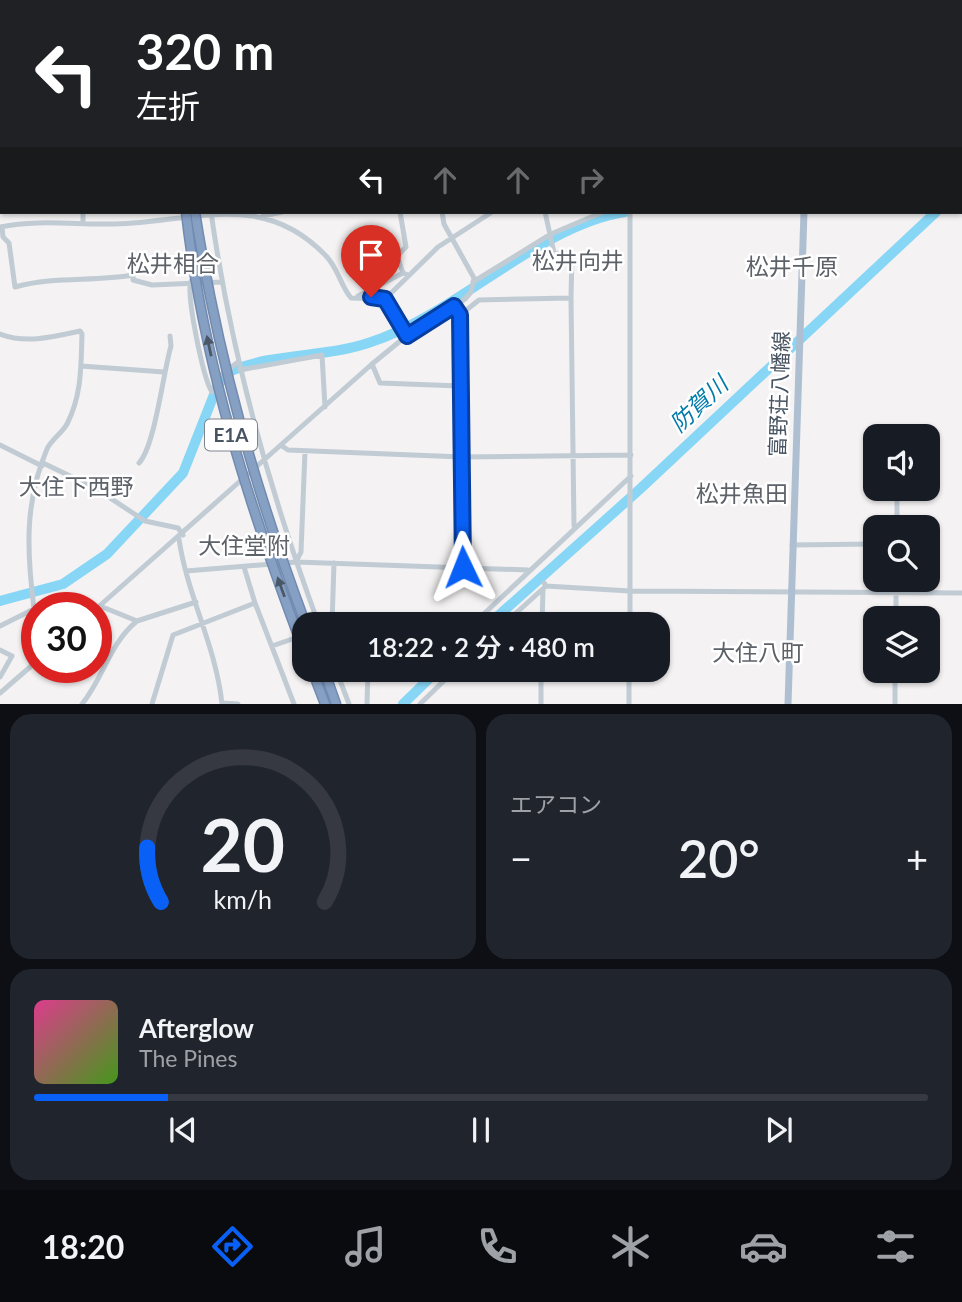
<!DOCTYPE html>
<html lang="ja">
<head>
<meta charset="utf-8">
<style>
  :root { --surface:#171b24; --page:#20242c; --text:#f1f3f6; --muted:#9ea1a6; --line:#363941; --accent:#0960f7 }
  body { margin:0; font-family:Lato,"Noto Sans JP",sans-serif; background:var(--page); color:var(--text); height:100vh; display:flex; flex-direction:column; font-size:26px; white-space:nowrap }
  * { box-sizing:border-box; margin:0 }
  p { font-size:23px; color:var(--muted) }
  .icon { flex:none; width:38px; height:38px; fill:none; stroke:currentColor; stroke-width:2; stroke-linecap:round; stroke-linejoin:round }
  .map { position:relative; height:704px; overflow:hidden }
  .side { display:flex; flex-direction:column; gap:10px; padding:10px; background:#0d0f14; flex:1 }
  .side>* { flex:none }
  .top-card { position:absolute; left:0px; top:0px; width:962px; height:214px; box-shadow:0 2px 5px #0004; background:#202124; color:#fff; overflow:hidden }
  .fabs { position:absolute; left:863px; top:424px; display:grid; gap:14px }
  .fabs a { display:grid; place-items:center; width:77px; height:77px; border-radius:14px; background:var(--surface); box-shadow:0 2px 5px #0004; font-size:35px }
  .speed { position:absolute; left:21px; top:592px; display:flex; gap:14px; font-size:35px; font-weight:700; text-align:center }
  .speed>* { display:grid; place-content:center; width:91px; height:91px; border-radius:50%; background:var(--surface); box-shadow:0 2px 5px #0004; line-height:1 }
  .speed .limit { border:10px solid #d22; background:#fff; color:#111 }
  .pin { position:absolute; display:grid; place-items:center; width:60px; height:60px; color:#fff; margin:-72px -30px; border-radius:50% 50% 50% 0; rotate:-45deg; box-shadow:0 0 7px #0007 }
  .pin .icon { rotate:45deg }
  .me { position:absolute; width:77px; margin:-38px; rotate:358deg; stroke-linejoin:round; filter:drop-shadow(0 0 5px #0008) }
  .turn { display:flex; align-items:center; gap:24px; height:147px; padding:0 21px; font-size:32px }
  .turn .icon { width:91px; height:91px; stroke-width:2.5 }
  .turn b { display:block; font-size:49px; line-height:60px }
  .lanes { display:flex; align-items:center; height:66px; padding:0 21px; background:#0003; justify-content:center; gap:35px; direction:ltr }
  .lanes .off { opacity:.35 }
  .big { font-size:52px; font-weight:600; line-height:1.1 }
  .side .card { flex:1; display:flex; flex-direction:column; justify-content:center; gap:10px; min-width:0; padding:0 24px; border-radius:21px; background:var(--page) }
  .side .dial { align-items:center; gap:0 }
  .dial svg { height:182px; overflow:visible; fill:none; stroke:var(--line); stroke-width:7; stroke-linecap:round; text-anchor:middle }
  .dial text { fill:var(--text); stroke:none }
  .song { display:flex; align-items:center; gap:21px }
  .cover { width:84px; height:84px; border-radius:10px; background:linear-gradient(135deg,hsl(330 70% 55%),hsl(100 70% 35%)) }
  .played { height:7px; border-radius:4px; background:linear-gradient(90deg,var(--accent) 15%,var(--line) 15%) }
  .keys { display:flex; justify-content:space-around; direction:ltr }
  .heat { display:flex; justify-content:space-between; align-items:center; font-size:38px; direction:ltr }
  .side .tiles { flex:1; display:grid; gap:10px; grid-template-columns:1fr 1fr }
  .card:last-child { grid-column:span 2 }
  .trip { position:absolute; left:292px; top:612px; width:378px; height:70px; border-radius:21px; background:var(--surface); box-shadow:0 2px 5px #0004; font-weight:600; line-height:70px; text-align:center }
  .tab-bar { display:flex; height:112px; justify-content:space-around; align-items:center; background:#090b0e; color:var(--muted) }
  .tab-bar .icon { width:49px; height:49px }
  .tab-bar .active { color:var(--accent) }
  .tab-bar b { font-size:32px; color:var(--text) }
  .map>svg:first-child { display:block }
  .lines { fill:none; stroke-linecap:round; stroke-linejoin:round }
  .river { stroke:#87d6f5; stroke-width:10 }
  .highway-casing { stroke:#718ab0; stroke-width:11 }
  .minor { stroke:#c1cbd4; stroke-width:5 }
  .major { stroke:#afbfd2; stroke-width:7 }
  .highway { stroke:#86a0c4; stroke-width:8 }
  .highway-bridge-casing { stroke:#718ab0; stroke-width:11; stroke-linecap:butt }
  .highway-bridge { stroke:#86a0c4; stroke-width:8 }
  .oneway { fill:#4a5766 }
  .route-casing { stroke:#063ea1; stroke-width:18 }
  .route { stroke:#0960f7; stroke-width:12 }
  .labels { text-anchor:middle; stroke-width:5; stroke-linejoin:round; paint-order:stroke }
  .shield { fill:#fff; stroke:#7e8790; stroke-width:2 }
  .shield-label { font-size:19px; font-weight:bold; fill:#475361 }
  .street-label { font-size:21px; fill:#475361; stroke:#fff }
  .neighbourhood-label { font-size:23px; fill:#5d6168; stroke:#fff }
  .water-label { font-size:23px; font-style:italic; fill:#027bab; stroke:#fff }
</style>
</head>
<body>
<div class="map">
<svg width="962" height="704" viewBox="0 0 962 704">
  <rect width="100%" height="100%" fill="#f4f2f2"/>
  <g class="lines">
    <path class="river" d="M961,198L962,197
      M0,601L63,584L107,554L183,473L215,392L223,377L231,371C276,352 326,358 371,342C457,314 539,225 625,212
      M488,625L640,489L936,212
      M403,704L438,670"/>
    <g class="highway-casing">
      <path id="highway" d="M172,0V2
        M945,0L947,2
        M959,0L962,3
        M184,2V0
        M961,14L962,15
        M312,670L325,704
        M324,670L336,704"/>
    </g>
    <path class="minor" d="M532,0V2
      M620,0V2
      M937,0L939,2
      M151,2V0
      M460,2V0
      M735,2V0
      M801,2V0
      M877,2V0
      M961,22L962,23
      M961,82H962
      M0,114H2
      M0,175H2
      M961,177H962
      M961,205L962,204
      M211,212C231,354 269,490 319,625
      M400,212L406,247L397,256L403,273L408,275
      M263,216L282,212
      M83,222V212
      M0,227C44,218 88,227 133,223C207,217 269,195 327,257C338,269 341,286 351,298L385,299
      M2,227L3,237L9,243L15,287C55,276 92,282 133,275V280L152,285L222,282
      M191,281C186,295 203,378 212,392L220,376L238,362
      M473,282L551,234L603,212
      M358,296L403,273
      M571,298L574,526
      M454,306L460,315L463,567
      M460,315L479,300L571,298L572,254L554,253L545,212
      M0,334C26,344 53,337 80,331L82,334C81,365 82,395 67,424C62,433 51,440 47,449C24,503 27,553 34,609L0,626
      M407,336L385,299L438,247L492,212
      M372,364L380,383L460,386
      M81,366L164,372
      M240,370L322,355L325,407
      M0,445L42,466
      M282,446L288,450L462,457L631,455
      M43,463L95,488L145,521L178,528L183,535
      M139,463C155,446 163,373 171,346L170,336
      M897,527V488
      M179,539C187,595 216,646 222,704
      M792,545L875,544
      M296,562L301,552L305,451
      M244,567L255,603
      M186,571L296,562L528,570
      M544,583L546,586L630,591L962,593
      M100,606L137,621
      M96,609L372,364L410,333L465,299L471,292L474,278L444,224L442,212
      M896,618V579
      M332,625L334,563
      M340,625L363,621L370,625
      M472,625L631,476
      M503,625L546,586
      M542,625L543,589
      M630,625V212
      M272,646L304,635
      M0,650L12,656L0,677
      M336,670L349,704
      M0,693L37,661
      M222,703L238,704
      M82,704C104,677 109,644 137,621L196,602
      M152,704L173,635L255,603L294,704
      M367,704L368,670
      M420,704L455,670
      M541,704V670
      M629,704V670
      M895,704V670"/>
    <path class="major" d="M825,2V0
      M788,704L804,212"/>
    <use href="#highway" class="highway"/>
    <g class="highway-bridge-casing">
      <path id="highway-bridge" d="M186,212C203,363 250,509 304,651
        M195,212C218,358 254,486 306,625"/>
    </g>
    <use href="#highway-bridge" class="highway-bridge"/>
  </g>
  <defs><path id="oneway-solid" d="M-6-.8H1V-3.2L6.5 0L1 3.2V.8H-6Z" transform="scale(1.75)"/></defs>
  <g class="oneway">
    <use href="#oneway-solid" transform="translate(209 346) rotate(-102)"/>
    <use href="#oneway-solid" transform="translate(281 587) rotate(-110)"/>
  </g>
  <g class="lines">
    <g class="route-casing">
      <path id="route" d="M371,297L385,299L407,336L454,306L460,315L463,567"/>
    </g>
    <use href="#route" class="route"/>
  </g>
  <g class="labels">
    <rect class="shield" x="205" y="419.5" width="52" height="31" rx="5"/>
    <g class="shield-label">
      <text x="231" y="442">E1A</text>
    </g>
    <g class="street-label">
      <text transform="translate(780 394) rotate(-88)" y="7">富野荘八幡線</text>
    </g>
    <g class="neighbourhood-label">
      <text x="578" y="269">松井向井</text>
      <text x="173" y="272">松井相合</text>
      <text x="792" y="275">松井千原</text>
      <text x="76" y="495">大住下西野</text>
      <text x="742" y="502">松井魚田</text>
      <text x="244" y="554">大住堂附</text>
      <text x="758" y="661">大住八町</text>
    </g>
    <g class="water-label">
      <text transform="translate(699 404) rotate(-43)" y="8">防賀川</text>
    </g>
  </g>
</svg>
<div class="fabs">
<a><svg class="icon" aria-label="sound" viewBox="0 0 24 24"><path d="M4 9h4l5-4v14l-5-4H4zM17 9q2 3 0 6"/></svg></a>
<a><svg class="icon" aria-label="search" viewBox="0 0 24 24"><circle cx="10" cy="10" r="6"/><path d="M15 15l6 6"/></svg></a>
<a><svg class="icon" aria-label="layers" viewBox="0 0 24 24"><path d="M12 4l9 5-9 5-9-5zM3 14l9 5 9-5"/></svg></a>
</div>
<div class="speed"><div class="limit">30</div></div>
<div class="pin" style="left:371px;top:297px;background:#d93025"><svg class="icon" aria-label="arrive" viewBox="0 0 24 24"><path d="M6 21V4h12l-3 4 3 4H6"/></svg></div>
<svg class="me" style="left:463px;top:567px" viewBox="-20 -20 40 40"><path d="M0-17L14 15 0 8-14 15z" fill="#0960f7" stroke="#fff" stroke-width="4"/></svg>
<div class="trip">18:22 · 2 分 · 480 m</div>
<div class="top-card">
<div class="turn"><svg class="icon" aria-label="left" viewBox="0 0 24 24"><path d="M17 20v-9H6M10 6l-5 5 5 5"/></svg><div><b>320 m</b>左折</div></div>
<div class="lanes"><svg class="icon" aria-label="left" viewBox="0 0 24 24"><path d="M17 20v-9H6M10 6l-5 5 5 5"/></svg><svg class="icon off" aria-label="ahead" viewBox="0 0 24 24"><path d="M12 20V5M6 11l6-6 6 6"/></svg><svg class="icon off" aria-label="ahead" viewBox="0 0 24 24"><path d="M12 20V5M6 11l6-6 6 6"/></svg><svg class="icon off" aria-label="right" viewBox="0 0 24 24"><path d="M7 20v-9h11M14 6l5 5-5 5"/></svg></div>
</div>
</div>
<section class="side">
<div class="tiles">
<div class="card dial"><svg viewBox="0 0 100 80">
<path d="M14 69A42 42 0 1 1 86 69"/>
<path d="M14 69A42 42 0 0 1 8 45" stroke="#0960f7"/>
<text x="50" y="56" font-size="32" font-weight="700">20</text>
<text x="50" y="72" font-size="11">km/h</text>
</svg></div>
<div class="card"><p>エアコン</p>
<div class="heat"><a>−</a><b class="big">20°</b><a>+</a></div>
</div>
<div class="card">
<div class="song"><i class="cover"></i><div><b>Afterglow</b><p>The Pines</p></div></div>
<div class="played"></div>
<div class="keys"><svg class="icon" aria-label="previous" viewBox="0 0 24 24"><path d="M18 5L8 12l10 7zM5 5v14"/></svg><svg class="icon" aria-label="pause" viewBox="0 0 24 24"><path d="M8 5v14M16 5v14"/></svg><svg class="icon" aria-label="next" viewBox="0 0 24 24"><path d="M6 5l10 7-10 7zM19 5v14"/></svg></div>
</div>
</div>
</section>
<nav class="tab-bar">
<b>18:20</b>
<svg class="icon active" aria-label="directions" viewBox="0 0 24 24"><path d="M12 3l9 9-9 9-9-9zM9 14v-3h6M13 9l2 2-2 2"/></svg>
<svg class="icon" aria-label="music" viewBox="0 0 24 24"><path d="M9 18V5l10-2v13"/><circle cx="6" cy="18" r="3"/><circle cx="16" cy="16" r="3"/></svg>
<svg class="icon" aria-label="phone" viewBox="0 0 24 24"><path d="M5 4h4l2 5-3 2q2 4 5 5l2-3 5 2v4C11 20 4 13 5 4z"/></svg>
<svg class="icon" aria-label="climate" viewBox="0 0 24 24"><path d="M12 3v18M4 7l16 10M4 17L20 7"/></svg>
<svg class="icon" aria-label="car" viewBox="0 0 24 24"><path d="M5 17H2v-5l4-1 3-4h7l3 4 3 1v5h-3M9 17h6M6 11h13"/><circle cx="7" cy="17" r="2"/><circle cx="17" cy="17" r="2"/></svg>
<svg class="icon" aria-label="filters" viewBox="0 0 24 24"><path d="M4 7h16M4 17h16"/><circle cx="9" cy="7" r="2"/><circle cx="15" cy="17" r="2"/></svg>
</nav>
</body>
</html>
